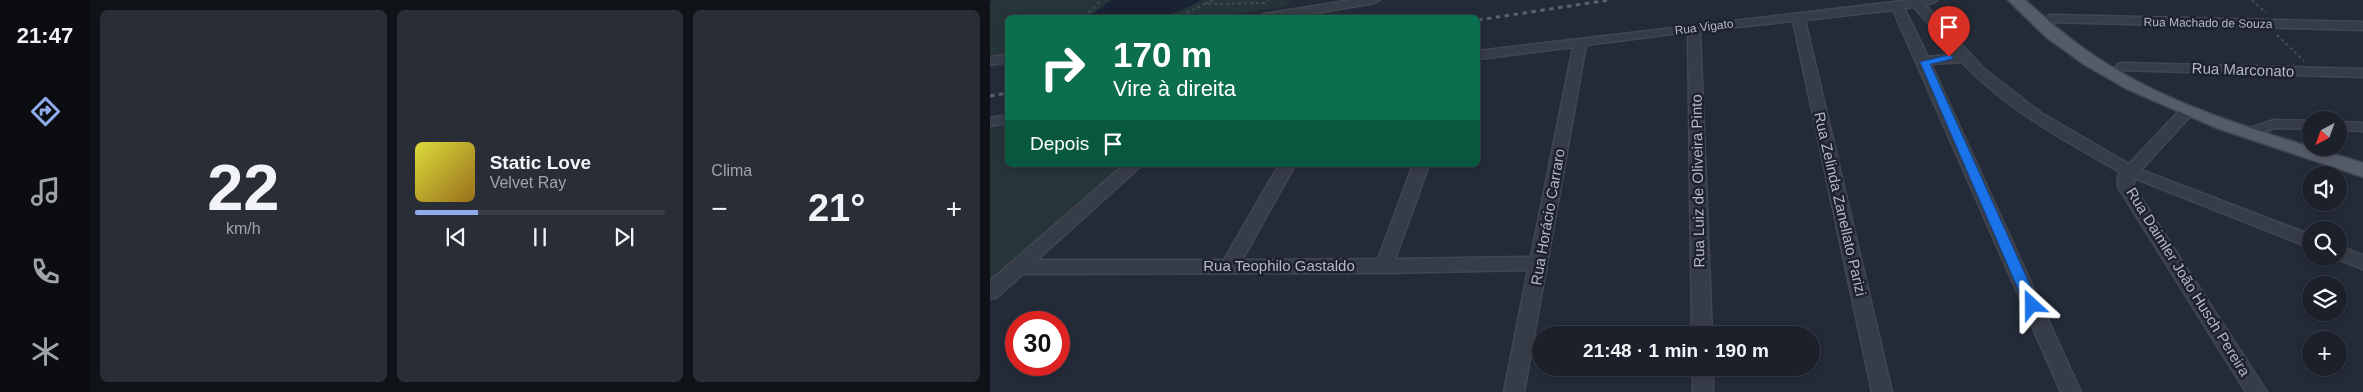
<!DOCTYPE html>
<html lang="pt">
<head>
<meta charset="utf-8">
<style>
  :root { --surface:#1b202a; --page:#282d36; --text:#f1f3f6; --muted:#a0a3a8; --line:#393e47; --accent:#8faced }
  body { margin:0; font-family:Arial,sans-serif; background:var(--page); color:var(--text); height:100vh; display:flex; flex-direction:column; font-size:19px; white-space:nowrap }
  * { box-sizing:border-box; margin:0 }
  p { font-size:16px; color:var(--muted) }
  .icon { flex:none; width:28px; height:28px; fill:none; stroke:currentColor; stroke-width:2; stroke-linecap:round; stroke-linejoin:round }
  .map { position:relative; flex:1; overflow:hidden }
  .drawer { display:flex; flex-direction:column; gap:10px; padding:10px; background:#0f1217; width:900px }
  .drawer>* { flex:none }
  .hud { position:absolute; left:15px; top:15px; width:475px; height:152px; border-radius:8px; box-shadow:0 2px 8px #0003,0 0 0 1px var(--line); background:#0b6e4f; color:#fff; overflow:hidden }
  .needle { width:32px; rotate:221deg }
  .fabs { position:absolute; left:1312px; top:111px; display:grid; gap:10px }
  .fabs a { display:grid; place-items:center; width:45px; height:45px; border-radius:50%; background:var(--surface); box-shadow:0 2px 8px #0003,0 0 0 1px var(--line); font-size:25px }
  .speed { position:absolute; left:15px; top:311px; display:flex; gap:10px; font-size:25px; font-weight:700; text-align:center }
  .speed>* { display:grid; place-content:center; width:65px; height:65px; border-radius:50%; background:var(--surface); box-shadow:0 2px 8px #0003,0 0 0 1px var(--line); line-height:1 }
  .speed .limit { border:8px solid #d22; background:#fff; color:#111 }
  .pin { position:absolute; display:grid; place-items:center; width:42px; height:42px; color:#fff; margin:-51px -21px; border-radius:50% 50% 50% 0; rotate:-45deg; box-shadow:0 0 5px #0007 }
  .pin .icon { rotate:45deg }
  .me { position:absolute; width:55px; margin:-28px; rotate:336deg; stroke-linejoin:round; filter:drop-shadow(0 0 4px #0008) }
  .turn { display:flex; align-items:center; gap:18px; height:105px; padding:0 25px; font-size:22px }
  .turn .icon { width:65px; height:65px; stroke-width:2.5 }
  .turn b { display:block; font-size:35px; line-height:42px }
  .then { display:flex; align-items:center; height:48px; padding:0 25px; background:#0003; gap:10px; font-size:19px }
  .big { font-size:38px; font-weight:600; line-height:1.1 }
  .drawer .widget { flex:1; display:flex; flex-direction:column; justify-content:center; gap:8px; min-width:0; padding:0 18px; border-radius:8px; background:var(--page) }
  .drawer .dial { align-items:center; gap:0 }
  .dial b { font-size:65px; line-height:1 }
  .song { display:flex; align-items:center; gap:15px }
  .cover { width:60px; height:60px; border-radius:8px; background:linear-gradient(135deg,hsl(60 70% 55%),hsl(40 70% 35%)) }
  .played { height:5px; border-radius:2px; background:linear-gradient(90deg,var(--accent) 25%,var(--line) 25%) }
  .keys { display:flex; justify-content:space-around; direction:ltr }
  .heat { display:flex; justify-content:space-between; align-items:center; font-size:28px; direction:ltr }
  .drawer .tiles { flex:1; display:grid; gap:10px; grid-template-columns:repeat(3,1fr) }
  .trip { position:absolute; left:542px; top:326px; width:288px; height:50px; border-radius:25px; background:var(--surface); box-shadow:0 2px 8px #0003,0 0 0 1px var(--line); font-weight:600; line-height:50px; text-align:center }
  main { display:flex; flex:1; min-height:0 }
  .tabs { display:flex; flex-direction:column; width:90px; justify-content:space-around; align-items:center; background:#0b0d11; color:var(--muted) }
  .tabs .icon { width:35px; height:35px }
  .tabs .selected { color:var(--accent) }
  .tabs b { font-size:22px; color:var(--text) }
  .map>svg:first-child { display:block }
  .green { fill:#263539 }
  .water { fill:#182234 }
  .lines { fill:none; stroke-linecap:round; stroke-linejoin:round }
  .minor-casing { stroke:#414651; stroke-width:3 }
  .major-casing { stroke:#414651; stroke-width:3 }
  .path { stroke:#3f4e51; stroke-width:2; stroke-dasharray:3 3; stroke-linecap:butt }
  .minor { fill:#373d48; fill-rule:evenodd }
  .major { fill:#555c68; fill-rule:evenodd }
  .rail { stroke:#5a616f; stroke-width:3; stroke-dasharray:4.5 4.5; stroke-linecap:butt }
  .route { fill:#1a73e8; stroke:#114b97 }
  .labels { text-anchor:middle; stroke-width:5; stroke-linejoin:round; paint-order:stroke }
  .far-street-label { font-size:12px; fill:#b2b8c4; stroke:#1d222d }
  .street-label { font-size:15px; fill:#b2b8c4; stroke:#1d222d }
</style>
</head>
<body>
<main>
<nav class="tabs">
<b>21:47</b>
<svg class="icon selected" aria-label="directions" viewBox="0 0 24 24"><path d="M12 3l9 9-9 9-9-9zM9 14v-3h6M13 9l2 2-2 2"/></svg>
<svg class="icon" aria-label="music" viewBox="0 0 24 24"><path d="M9 18V5l10-2v13"/><circle cx="6" cy="18" r="3"/><circle cx="16" cy="16" r="3"/></svg>
<svg class="icon" aria-label="phone" viewBox="0 0 24 24"><path d="M5 4h4l2 5-3 2q2 4 5 5l2-3 5 2v4C11 20 4 13 5 4z"/></svg>
<svg class="icon" aria-label="climate" viewBox="0 0 24 24"><path d="M12 3v18M4 7l16 10M4 17L20 7"/></svg>
</nav>
<section class="drawer">
<div class="tiles">
<div class="widget dial"><b>22</b><p>km/h</p></div>
<div class="widget">
<div class="song"><i class="cover"></i><div><b>Static Love</b><p>Velvet Ray</p></div></div>
<div class="played"></div>
<div class="keys"><svg class="icon" aria-label="previous" viewBox="0 0 24 24"><path d="M18 5L8 12l10 7zM5 5v14"/></svg><svg class="icon" aria-label="pause" viewBox="0 0 24 24"><path d="M8 5v14M16 5v14"/></svg><svg class="icon" aria-label="next" viewBox="0 0 24 24"><path d="M6 5l10 7-10 7zM19 5v14"/></svg></div>
</div>
<div class="widget"><p>Clima</p>
<div class="heat"><a>−</a><b class="big">21°</b><a>+</a></div>
</div>
</div>
</section>
<div class="map">
<svg width="1373" height="392" viewBox="0 0 1373 392">
  <rect width="100%" height="100%" fill="#242b38"/>
  <path class="green" d="M3,0H299L296,6L228,17L18,18L17,52L0,55V5Z
    M17,126L18,165H132L0,280V129Z"/>
  <path class="water" d="M121,0H212C174,23 142,18 99,17Z"/>
  <g class="lines">
    <g class="minor-casing">
      <path id="minor" d="M362,0H390L384,3L299,18H268L274,14Z
        M921,0H947L945,2L935,5L994,69L1051,113L1139,164L1192,108H1202L1204,111L1202,114L1151,170L1321,235V248L1144,178V187L1277,392H1256L1128,187V176L1130,172C1075,141 1016,109 972,62L941,64L1091,392H1071L903,10L815,20L902,392H882L803,21L710,31L722,335H702L698,32L596,45L534,392H514L538,270L394,273L33,274L7,297L0,299V281L134,165H152L47,260H234L289,165H305L252,260L388,259L423,165H439L405,259L541,257L583,47L488,59V51ZM924,7L965,54L938,57L914,8Z
        M1062,15L1373,22V30L1058,22L1056,19L1058,16Z
        M18,54V62L0,65V57Z
        M1133,63L1373,69V77L1128,70L1126,67L1128,64Z
        M18,115V123L0,126V118Z
        M1284,120L1321,121V129L1285,128L1258,137L1251,133L1253,130Z
        M1349,122L1373,123V131L1349,130Z
        M1349,246L1373,255V269L1345,258H1349Z
        M703,368H723V392H703Z"/>
    </g>
    <g class="major-casing">
      <path id="major" d="M1018,0H1035C1058,21 1080,40 1106,57C1185,110 1283,135 1373,163V177L1227,128L1137,89L1095,65L1056,37Z"/>
    </g>
    <path class="path" d="M223,0L215,4L275,3L278,0
      M1262,0L1276,13
      M88,18L101,11L111,0
      M186,18L215,4
      M1287,35L1314,61"/>
    <use href="#minor" class="minor"/>
    <use href="#major" class="major"/>
    <path class="rail" d="M488,20L619,0
      M0,96L18,93"/>
  </g>
  <path class="route" d="M959,55L963,57L962,59L940,64L1049,305L1047,309H1037L1035,305L930,62Z"/>
  <g class="labels">
    <g class="far-street-label">
      <text transform="translate(1218 23) rotate(1)" y="4">Rua Machado de Souza</text>
      <text transform="translate(714 27) rotate(-7)" y="4">Rua Vigato</text>
    </g>
    <g class="street-label">
      <text transform="translate(1253 70) rotate(2)" y="5">Rua Marconato</text>
      <text transform="translate(708 181) rotate(-91)" y="5">Rua Luiz de Oliveira Pinto</text>
      <text transform="translate(850 204) rotate(77)" y="5">Rua Zelinda Zanellato Parizi</text>
      <text transform="translate(558 217) rotate(-80)" y="5">Rua Horácio Carraro</text>
      <text x="289" y="271">Rua Teophilo Gastaldo</text>
      <text transform="translate(1198 282) rotate(58)" y="5">Rua Daimler João Husch Pereira</text>
    </g>
  </g>
</svg>
<div class="fabs">
<a><svg class="needle" viewBox="-14 -14 28 28"><path d="M0-13l5 13h-10z" fill="#e53935"/><path d="M0 13l5-13h-10z" fill="#a0a3a8"/></svg></a>
<a><svg class="icon" aria-label="sound" viewBox="0 0 24 24"><path d="M4 9h4l5-4v14l-5-4H4zM17 9q2 3 0 6"/></svg></a>
<a><svg class="icon" aria-label="search" viewBox="0 0 24 24"><circle cx="10" cy="10" r="6"/><path d="M15 15l6 6"/></svg></a>
<a><svg class="icon" aria-label="layers" viewBox="0 0 24 24"><path d="M12 4l9 5-9 5-9-5zM3 14l9 5 9-5"/></svg></a>
<a>+</a>
</div>
<div class="speed"><div class="limit">30</div></div>
<div class="pin" style="left:959px;top:57px;background:#d93025"><svg class="icon" aria-label="arrive" viewBox="0 0 24 24"><path d="M6 21V4h12l-3 4 3 4H6"/></svg></div>
<svg class="me" style="left:1042px;top:305px" viewBox="-20 -20 40 40"><path d="M0-17L14 15 0 8-14 15z" fill="#1a73e8" stroke="#fff" stroke-width="4"/></svg>
<div class="trip">21:48 · 1 min · 190 m</div>
<div class="hud">
<div class="turn"><svg class="icon" aria-label="right" viewBox="0 0 24 24"><path d="M7 20v-9h11M14 6l5 5-5 5"/></svg><div><b>170 m</b>Vire à direita</div></div>
<div class="then">Depois<svg class="icon" aria-label="arrive" viewBox="0 0 24 24"><path d="M6 21V4h12l-3 4 3 4H6"/></svg></div>
</div>
</div>
</main>
</body>
</html>
